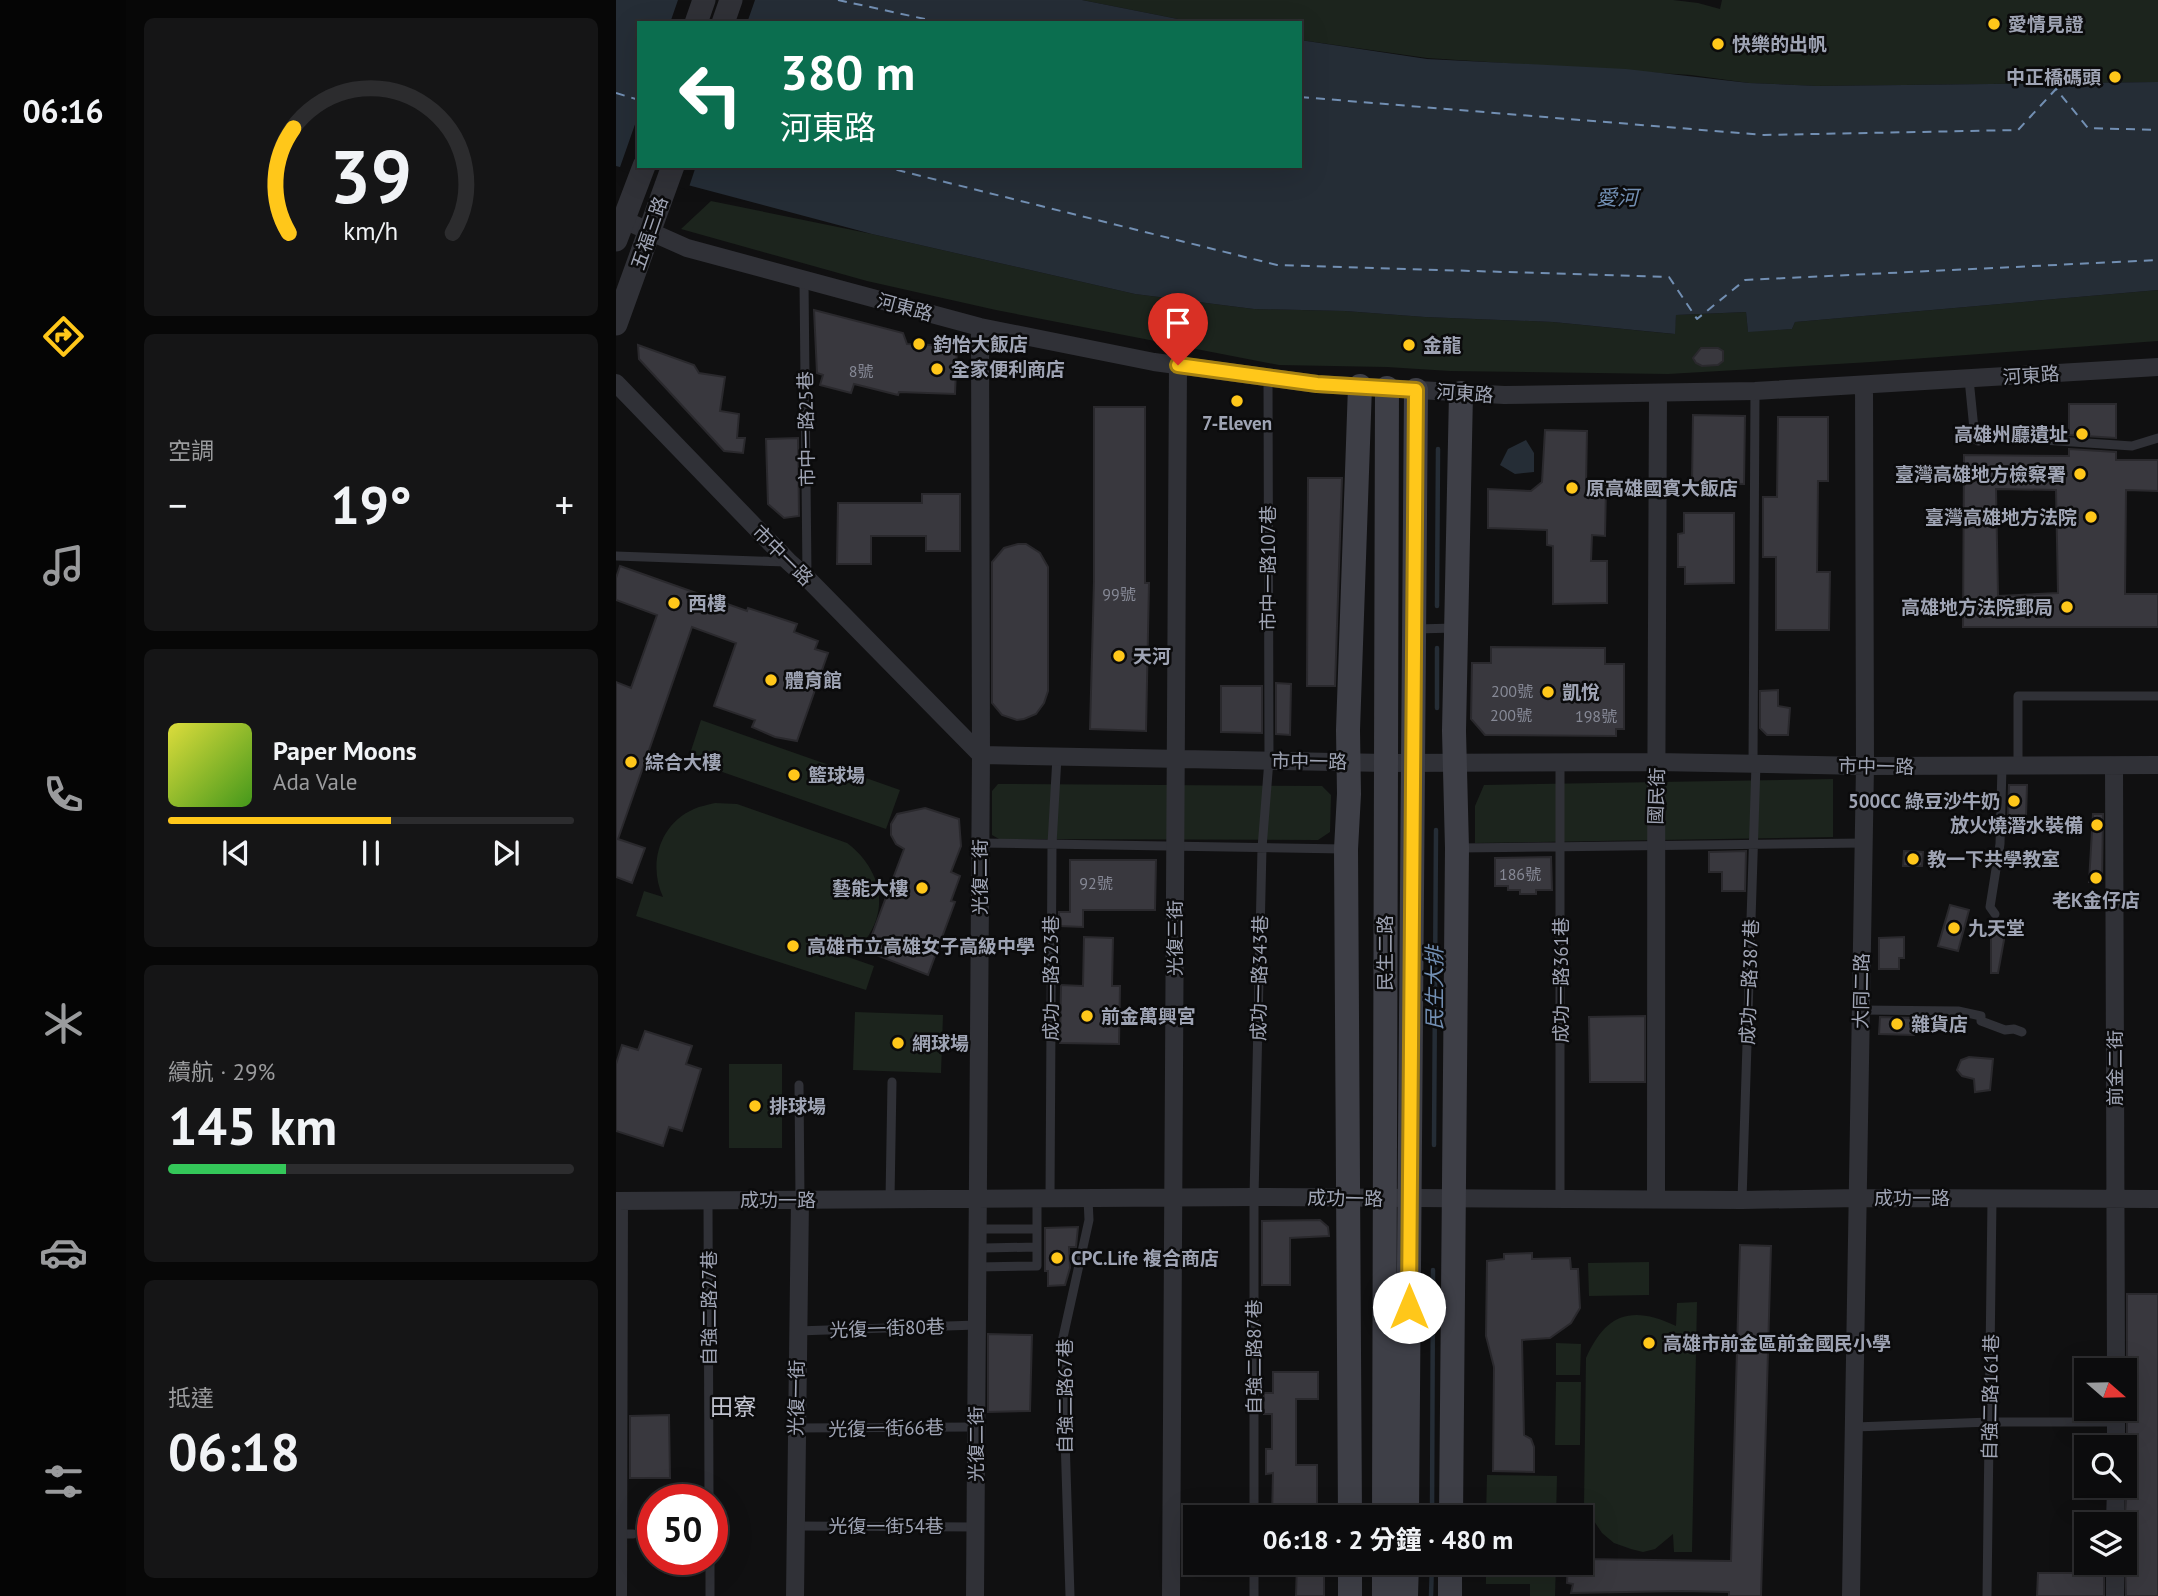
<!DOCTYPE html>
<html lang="zh-TW">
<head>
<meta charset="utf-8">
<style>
  :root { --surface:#0c0c0d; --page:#151516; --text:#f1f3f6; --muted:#9a9b9d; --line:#2c2c2e; --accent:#ffc71a }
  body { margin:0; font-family:"PT Sans","Noto Sans TC",sans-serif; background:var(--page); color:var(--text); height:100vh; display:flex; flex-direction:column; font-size:26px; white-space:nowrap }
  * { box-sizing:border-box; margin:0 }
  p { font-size:23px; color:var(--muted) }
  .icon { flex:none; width:38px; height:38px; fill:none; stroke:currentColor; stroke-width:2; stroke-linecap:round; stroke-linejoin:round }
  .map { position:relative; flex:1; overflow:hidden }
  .side { display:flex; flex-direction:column; gap:18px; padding:18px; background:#070707; width:490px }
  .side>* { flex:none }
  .top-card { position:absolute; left:21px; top:21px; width:665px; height:147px; border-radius:0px; box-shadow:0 7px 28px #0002,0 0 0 2px var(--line); background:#0b6e4f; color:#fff; overflow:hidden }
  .needle { width:46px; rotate:110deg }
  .tools { position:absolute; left:1458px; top:1358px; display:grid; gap:14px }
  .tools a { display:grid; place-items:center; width:63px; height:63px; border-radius:0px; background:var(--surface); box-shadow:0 7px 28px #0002,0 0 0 2px var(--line); font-size:35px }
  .speed { position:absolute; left:21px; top:1484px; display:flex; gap:14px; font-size:35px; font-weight:700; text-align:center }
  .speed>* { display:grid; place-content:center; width:91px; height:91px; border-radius:50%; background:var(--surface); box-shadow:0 7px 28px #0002,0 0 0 2px var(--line); line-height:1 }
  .speed .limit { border:10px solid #d22; background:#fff; color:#111 }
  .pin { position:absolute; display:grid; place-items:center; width:60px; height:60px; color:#fff; margin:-72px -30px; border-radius:50% 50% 50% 0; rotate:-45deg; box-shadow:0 0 7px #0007 }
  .pin .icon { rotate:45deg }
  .me { position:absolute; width:77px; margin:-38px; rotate:0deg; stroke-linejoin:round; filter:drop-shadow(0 0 5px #0008) }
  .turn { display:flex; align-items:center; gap:24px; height:147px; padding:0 28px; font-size:32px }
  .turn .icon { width:91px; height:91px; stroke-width:2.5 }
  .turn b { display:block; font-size:49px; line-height:60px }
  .big { font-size:52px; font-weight:700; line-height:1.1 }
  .side .widget { flex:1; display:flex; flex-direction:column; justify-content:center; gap:10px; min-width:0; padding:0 24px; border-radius:10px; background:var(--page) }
  .side .dial { align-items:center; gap:0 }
  .dial svg { height:182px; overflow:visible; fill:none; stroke:var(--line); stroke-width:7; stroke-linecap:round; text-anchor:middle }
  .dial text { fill:var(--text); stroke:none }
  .song { display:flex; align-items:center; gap:21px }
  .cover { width:84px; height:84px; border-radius:10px; background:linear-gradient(135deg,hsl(60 70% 55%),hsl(100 70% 35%)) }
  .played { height:7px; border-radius:4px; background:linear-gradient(90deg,var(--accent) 55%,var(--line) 55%) }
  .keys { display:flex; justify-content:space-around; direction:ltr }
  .heat { display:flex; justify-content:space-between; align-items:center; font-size:38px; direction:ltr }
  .charge { height:10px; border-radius:5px; background:linear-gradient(90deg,#34c759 29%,var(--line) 0) }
  .trip { position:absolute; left:567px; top:1505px; width:410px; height:70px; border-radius:0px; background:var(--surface); box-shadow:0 7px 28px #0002,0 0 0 2px var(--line); font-weight:700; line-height:70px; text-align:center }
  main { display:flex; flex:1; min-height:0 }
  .tabs { display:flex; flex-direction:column; width:126px; justify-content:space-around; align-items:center; background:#050505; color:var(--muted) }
  .tabs .icon { width:49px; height:49px }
  .tabs .on { color:var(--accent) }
  .tabs b { font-size:32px; color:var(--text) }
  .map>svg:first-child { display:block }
  .green { fill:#1c241d }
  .water { fill:#252d36 }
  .pier { fill:#101011 }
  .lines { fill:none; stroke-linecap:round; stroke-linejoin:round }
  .stream { stroke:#252d36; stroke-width:4.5 }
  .ferry { stroke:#728fb3; stroke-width:2; stroke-dasharray:9 7; stroke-linecap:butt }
  .building { fill:#39383e; stroke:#2a292d; stroke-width:2; fill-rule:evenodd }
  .service { stroke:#303137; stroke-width:9 }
  .minor { stroke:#303137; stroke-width:18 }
  .tertiary { stroke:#303137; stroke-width:23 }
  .secondary { stroke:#3e3f47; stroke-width:24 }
  .route-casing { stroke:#a68111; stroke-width:18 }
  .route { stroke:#ffc71a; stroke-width:12 }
  .poi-dot { fill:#ffc71a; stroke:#0b0b0c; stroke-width:2.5 }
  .labels { text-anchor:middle; stroke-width:5; stroke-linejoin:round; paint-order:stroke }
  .number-label { font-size:16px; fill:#868996 }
  .poi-label { font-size:19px; font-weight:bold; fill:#9fa4b4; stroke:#0b0b0c; text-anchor:start }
  .street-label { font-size:19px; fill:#9fa4b4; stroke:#0b0b0c }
  .water-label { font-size:21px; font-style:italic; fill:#728fb3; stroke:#0b0b0c }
  .quarter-label { font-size:23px; fill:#c1c3cf; stroke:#0b0b0c }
</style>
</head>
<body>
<main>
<nav class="tabs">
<b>06:16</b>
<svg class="icon on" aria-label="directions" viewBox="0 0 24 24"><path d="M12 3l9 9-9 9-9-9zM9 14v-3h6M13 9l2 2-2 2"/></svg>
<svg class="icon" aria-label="music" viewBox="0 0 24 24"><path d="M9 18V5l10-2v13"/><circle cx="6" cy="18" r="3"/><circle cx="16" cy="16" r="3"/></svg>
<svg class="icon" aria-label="phone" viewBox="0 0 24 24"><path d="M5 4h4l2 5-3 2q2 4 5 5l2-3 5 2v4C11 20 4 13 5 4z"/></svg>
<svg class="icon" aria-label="climate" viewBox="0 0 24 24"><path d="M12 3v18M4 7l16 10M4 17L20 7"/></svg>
<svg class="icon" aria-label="car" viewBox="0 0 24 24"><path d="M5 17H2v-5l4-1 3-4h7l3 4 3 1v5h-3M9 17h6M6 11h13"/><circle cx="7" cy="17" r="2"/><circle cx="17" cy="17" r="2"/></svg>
<svg class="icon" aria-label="filters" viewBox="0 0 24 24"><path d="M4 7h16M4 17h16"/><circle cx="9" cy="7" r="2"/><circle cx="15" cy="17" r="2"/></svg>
</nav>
<section class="side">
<div class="widget dial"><svg viewBox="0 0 100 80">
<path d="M14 69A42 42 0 1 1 86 69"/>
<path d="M14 69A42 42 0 0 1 16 23" stroke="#ffc71a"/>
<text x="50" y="56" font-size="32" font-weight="700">39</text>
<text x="50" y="72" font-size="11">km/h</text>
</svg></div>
<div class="widget"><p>空調</p>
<div class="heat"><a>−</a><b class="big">19°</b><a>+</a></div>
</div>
<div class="widget">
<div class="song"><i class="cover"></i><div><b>Paper Moons</b><p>Ada Vale</p></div></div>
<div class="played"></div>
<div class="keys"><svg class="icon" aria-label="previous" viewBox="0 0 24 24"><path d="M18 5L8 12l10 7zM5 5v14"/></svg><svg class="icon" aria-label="pause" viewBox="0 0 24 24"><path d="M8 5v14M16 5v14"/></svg><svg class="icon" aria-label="next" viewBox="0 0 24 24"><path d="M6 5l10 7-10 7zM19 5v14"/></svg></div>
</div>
<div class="widget"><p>續航 · 29%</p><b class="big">145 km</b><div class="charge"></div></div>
<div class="widget"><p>抵達</p><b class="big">06:18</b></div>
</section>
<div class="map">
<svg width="1542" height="1596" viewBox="0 0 1542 1596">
  <rect width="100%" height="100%" fill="#101011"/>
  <path class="green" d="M466,0H1057L1082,3L1104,9L1106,0H1542V82L1201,86L1133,83L1075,75L811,58L684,40V23H582Z
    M95,201L256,234L519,294L638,309L729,311L809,317L937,322L1058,334L1060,315L1130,312L1132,331L1176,329L1179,322L1542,290V341L1255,362L1052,374L834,371L771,367L663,365L380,310L251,281L65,229Z
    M85,720L284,790L270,829L72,760Z
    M1217,779V837L859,843V806L868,785Z
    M382,784L706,786L715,795L714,832L702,840L383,839L376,835V791Z
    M99,803L121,804L231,843C262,866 275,905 250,939C245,946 236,951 229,956L258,966L250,990L20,916L28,891L47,897C32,865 43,824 78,809C84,806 92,805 99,803Z
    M239,1012L327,1015L325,1073L237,1070Z
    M113,1064H166V1148H113Z
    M1033,1262V1295L973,1296L972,1263Z
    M1081,1302L1076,1552H1058L1057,1534L1039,1549L1027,1552L1015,1549L998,1543L986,1533L968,1506L970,1358C990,1313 1016,1305 1060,1326L1061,1303Z
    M940,1343L965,1344L964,1375H940Z
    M940,1382H965L964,1445H939Z
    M871,1475L941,1476L940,1517H870Z
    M870,1563H940L939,1596H914V1584H870Z"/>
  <path class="water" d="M0,0H466L582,23H23V166H684V40L811,59L1010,69L1133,83L1201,86L1542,82V290L1179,322L1176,329L1132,332L1130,312L1060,315L1059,334L937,322L809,317L729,311L638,309L519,294L256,234L0,166Z
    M910,440L918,453V472L899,474L884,465L892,449Z"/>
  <path class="pier" d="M62,0H139L131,23H54Z
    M23,113V166H80L72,190L3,170Z"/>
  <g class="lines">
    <path class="stream" d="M821,606L822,449
      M821,708V648
      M818,1145L820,830
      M816,1517L817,1270
      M815,1596L816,1563"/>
    <path class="ferry" d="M222,0L327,23
      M0,93L23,100
      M684,97L1148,135L1402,130L1440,89L1472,128L1542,130
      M265,166L661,265L1053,277L1081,319L1129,280L1542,260"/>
  </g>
  <path class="building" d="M198,310L287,333L291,344L341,346L339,394L283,392L282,395L238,384L235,393L204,385L207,375L201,373Z
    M22,345L78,365L83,373L109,377L104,411L123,414L121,438H129L127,453L108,451L23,359Z
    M1085,348H1102L1107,351V361L1102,365L1086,366L1080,363L1077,358Z
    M1453,404H1500V438L1453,435Z
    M478,407H529V583H533L530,731L474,729L478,581Z
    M1077,415L1129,416L1128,484L1076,483Z
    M1162,417H1212V481H1202L1201,572H1214L1213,630H1160V557H1147V497H1161Z
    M929,430L971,431L970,485L990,486L989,536L976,535L975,561H991V603L937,604V546L931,545V530L872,528V489L915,491L926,482Z
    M182,438L183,516L168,518L152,504L150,439Z
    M1453,449L1500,452V460H1542V491L1510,490L1509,594H1542V627H1347L1348,455L1453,456ZM1380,489L1440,490L1442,593L1382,596Z
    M692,478H726L719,686H691Z
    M306,494H344V551H310V536H255V564H221L222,503H306Z
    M1068,513H1118V583L1069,584V567H1062V534L1068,533Z
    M402,544H410L424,553L432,567V691L428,703L420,714L408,719L401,720L386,715L376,703V562L388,548Z
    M4,566L131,611L132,608L181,624L178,632L202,641L199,649L212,653L181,741L159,737L136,727L139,720L98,706L120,643L76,627L2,839L29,848L16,883L0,877V682L15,688L41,615L0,600V578Z
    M875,647L989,648V664H1008V729H1000V736L869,735L855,719L856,663H875Z
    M660,683L675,684L674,735L660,734Z
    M605,686H646V733L605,732Z
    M1162,690V706L1174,708L1172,735H1151L1144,728V691Z
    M1393,785H1411L1410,817H1392Z
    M309,808L343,819L345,846L335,872L344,876L335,901L339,902L312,975L250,951L288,849L280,844L275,835V824L281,814Z
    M1477,814H1487L1486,882H1473Z
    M1130,851L1129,891H1106V872H1093V852Z
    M1288,851L1307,852L1306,866H1287Z
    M935,857L936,890H920V894H904V890H892V886H879V858Z
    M454,860H540L539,910H467V927L443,926V912H454Z
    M1334,905L1353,910L1342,951L1322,946Z
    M1384,919L1388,940L1382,973H1375V920Z
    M468,937L497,938L496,986H504L503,1044L444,1043L445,985L467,986Z
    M1288,937V958H1283V969H1263V938Z
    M1029,1016V1082H974L973,1017Z
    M1264,1017L1299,1018L1298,1035L1263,1034Z
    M29,1031L76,1046L70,1064L85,1069L66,1131L53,1127L47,1146L0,1131V1064L6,1045L22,1050Z
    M1353,1057L1377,1059L1374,1090L1359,1092L1358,1079L1346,1076L1341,1070L1345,1060Z
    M704,1220L712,1227L713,1236L674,1238V1285H646V1221Z
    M462,1227L460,1247H453L454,1268L449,1285L432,1286V1271H429V1228Z
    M1124,1245L1155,1246L1145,1596H1113V1592L1066,1591L955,1593L957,1584L951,1583L952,1563H964V1559L1115,1561Z
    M916,1253V1259L954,1258L955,1269H962L964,1308L955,1323L934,1338L906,1340L908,1435L915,1439L918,1447V1472L877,1471L878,1367L870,1336L871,1261L888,1259V1254Z
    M1511,1294H1542V1596H1510L1508,1530L1511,1486L1508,1479V1454L1511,1447V1409L1508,1402V1377L1511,1370Z
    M372,1334L416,1335L414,1411L372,1412Z
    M657,1372H702V1399H680V1465H701V1504L710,1505V1517H656L657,1473L650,1474V1449H656V1414H648V1393H657Z
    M53,1415L54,1478H14V1416Z
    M681,1563H708V1596H680Z
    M1422,1573H1488V1596H1421Z"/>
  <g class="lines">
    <path class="service" d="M188,281L191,576
      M1353,379L1359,439L1362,441L1396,433L1427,440L1516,446L1542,438
      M0,556L171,562
      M800,629L839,628
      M1137,764L1139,391
      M1402,765V696H1542
      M365,843L728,849
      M843,848L1248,843
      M1379,914L1374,907L1384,844L1386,766
      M1245,1010L1342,1011L1365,1016V1021L1389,1030L1398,1029L1406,1032
      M183,1085L184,1200
      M944,1198V762
      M274,1199L276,1082
      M434,1199L436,844L441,757
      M1126,1200L1140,764
      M92,1201L93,1500
      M368,1229H421
      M368,1248L421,1247
      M361,1267L421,1266V1199
      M181,1331L361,1325
      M1239,1427L1374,1422H1500
      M180,1428L360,1427
      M638,1517V1197L646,848L653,760L652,377
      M180,1526L359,1527
      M2,1534H17
      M94,1559V1596
      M454,1596L446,1342L473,1220L472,1199
      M638,1596V1563
      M1371,1596L1376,1199"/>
    <path class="minor" d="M0,219L8,220L71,248L364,327L538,362L701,384L888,395L1139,391L1542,367
      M0,383L173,562L191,578L365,755L770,763L1041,762L1249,766L1542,765
      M1498,766L1500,1370
      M1040,1199C1040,930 1040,662 1042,393
      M0,1201L638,1197L1126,1200L1242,1198L1542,1199
      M1500,1409V1447
      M1499,1524L1500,1486
      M2,1596L3,1201
      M179,1596L184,1200
      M359,1596L365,755L364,327
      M555,1596L562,365
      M1235,1596L1249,766L1248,385
      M1499,1596V1563"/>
    <path class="tertiary" d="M80,23L88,0
      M107,23L115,0
      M0,240L28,166
      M0,324L57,166"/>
    <path class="secondary" d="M734,1517L730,849L733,794L732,730L744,386
      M768,1517L771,388
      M791,1517L800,390
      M835,1517L841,848L838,731L845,393
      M734,1563V1596
      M768,1596V1563
      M790,1596L791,1563
      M834,1596V1563"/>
  </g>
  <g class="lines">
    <g class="route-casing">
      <path id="route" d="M562,365L701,384L800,390L793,1307"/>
    </g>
    <use href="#route" class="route"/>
  </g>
  <g class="poi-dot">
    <circle cx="1378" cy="24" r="7"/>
    <circle cx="1102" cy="44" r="7"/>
    <circle cx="1499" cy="77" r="7"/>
    <circle cx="303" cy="344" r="7"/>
    <circle cx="793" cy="345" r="7"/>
    <circle cx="321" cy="369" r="7"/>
    <circle cx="621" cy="401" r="7"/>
    <circle cx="1466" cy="434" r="7"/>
    <circle cx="1464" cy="474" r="7"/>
    <circle cx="956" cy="488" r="7"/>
    <circle cx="1475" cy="517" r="7"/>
    <circle cx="58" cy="603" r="7"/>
    <circle cx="1451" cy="607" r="7"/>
    <circle cx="503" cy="656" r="7"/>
    <circle cx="155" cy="680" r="7"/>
    <circle cx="932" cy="692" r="7"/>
    <circle cx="15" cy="762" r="7"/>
    <circle cx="178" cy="775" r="7"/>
    <circle cx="1398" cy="801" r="7"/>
    <circle cx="1481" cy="825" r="7"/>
    <circle cx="1297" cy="859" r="7"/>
    <circle cx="1480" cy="878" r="7"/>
    <circle cx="306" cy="888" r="7"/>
    <circle cx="1338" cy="928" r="7"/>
    <circle cx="177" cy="946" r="7"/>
    <circle cx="471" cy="1016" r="7"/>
    <circle cx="1281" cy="1024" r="7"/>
    <circle cx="282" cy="1043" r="7"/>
    <circle cx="139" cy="1106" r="7"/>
    <circle cx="441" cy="1258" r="7"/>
    <circle cx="1033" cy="1343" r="7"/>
  </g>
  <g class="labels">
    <g class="number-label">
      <text x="245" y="377">8號</text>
      <text x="503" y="600">99號</text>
      <text x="896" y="697">200號</text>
      <text x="895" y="721">200號</text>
      <text x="980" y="722">198號</text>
      <text x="904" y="880">186號</text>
      <text x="480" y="889">92號</text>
    </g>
    <g class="poi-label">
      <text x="1392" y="31">愛情見證</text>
      <text x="1116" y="51">快樂的出帆</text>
      <text x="1485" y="84" text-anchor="end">中正橋碼頭</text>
      <text x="317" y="351">鈞怡大飯店</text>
      <text x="807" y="352">金龍</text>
      <text x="335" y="376">全家便利商店</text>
      <text x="621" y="430" text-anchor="middle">7-Eleven</text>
      <text x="1452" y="441" text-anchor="end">高雄州廳遺址</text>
      <text x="1450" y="481" text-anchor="end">臺灣高雄地方檢察署</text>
      <text x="970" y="495">原高雄國賓大飯店</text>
      <text x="1461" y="524" text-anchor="end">臺灣高雄地方法院</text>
      <text x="72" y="610">西樓</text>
      <text x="1437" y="614" text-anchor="end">高雄地方法院郵局</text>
      <text x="517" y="663">天河</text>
      <text x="169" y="687">體育館</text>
      <text x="946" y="699">凱悅</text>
      <text x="29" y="769">綜合大樓</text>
      <text x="192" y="782">籃球場</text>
      <text x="1384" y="808" text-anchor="end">500CC 綠豆沙牛奶</text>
      <text x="1467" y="832" text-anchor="end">放火燒潛水裝備</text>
      <text x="1311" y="866">教一下共學教室</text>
      <text x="292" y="895" text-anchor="end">藝能大樓</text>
      <text x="1480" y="907" text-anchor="middle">老K金仔店</text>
      <text x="1352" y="935">九天堂</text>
      <text x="191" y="953">高雄市立高雄女子高級中學</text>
      <text x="485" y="1023">前金萬興宮</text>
      <text x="1295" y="1031">雜貨店</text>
      <text x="296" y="1050">網球場</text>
      <text x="153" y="1113">排球場</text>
      <text x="455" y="1265">CPC.Life 複合商店</text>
      <text x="1047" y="1350">高雄市前金區前金國民小學</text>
    </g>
    <g class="street-label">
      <text transform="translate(33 233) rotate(-71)" y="7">五福三路</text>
      <text transform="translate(289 307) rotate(15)" y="7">河東路</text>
      <text transform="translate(1415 375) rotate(-4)" y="7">河東路</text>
      <text transform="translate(849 393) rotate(4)" y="7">河東路</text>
      <text transform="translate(190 429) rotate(-91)" y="7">市中一路25巷</text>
      <text transform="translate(167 555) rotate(45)" y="7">市中一路</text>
      <text transform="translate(652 568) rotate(-90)" y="7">市中一路107巷</text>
      <text transform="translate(693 761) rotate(1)" y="7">市中一路</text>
      <text transform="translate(1260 766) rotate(1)" y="7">市中一路</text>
      <text transform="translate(1040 796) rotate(-88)" y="7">國民街</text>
      <text transform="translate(364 877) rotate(-90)" y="7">光復二街</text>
      <text transform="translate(559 938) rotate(-90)" y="7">光復三街</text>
      <text transform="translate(769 953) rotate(-90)" y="7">民生二路</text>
      <text transform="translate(435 978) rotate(-90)" y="7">成功一路323巷</text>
      <text transform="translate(643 978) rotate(-89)" y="7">成功一路343巷</text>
      <text transform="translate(945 980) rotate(-90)" y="7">成功一路361巷</text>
      <text transform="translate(1133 982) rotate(-88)" y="7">成功一路387巷</text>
      <text transform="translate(1245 991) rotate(-89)" y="7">大同二路</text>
      <text transform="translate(1499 1068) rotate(-90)" y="7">前金二街</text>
      <text transform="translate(729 1198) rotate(1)" y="7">成功一路</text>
      <text x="1296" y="1205">成功一路</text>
      <text x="162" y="1207">成功一路</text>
      <text transform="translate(93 1308) rotate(-90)" y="7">自強二路27巷</text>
      <text transform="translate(271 1328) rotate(-2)" y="7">光復一街80巷</text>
      <text transform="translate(638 1357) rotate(-90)" y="7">自強二路87巷</text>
      <text transform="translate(449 1396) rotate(-90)" y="7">自強二路67巷</text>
      <text transform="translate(1374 1397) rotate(-89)" y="7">自強二路161巷</text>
      <text transform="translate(180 1398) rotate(-89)" y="7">光復一街</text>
      <text transform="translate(270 1428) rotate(-1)" y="7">光復一街66巷</text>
      <text transform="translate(360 1444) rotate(-90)" y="7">光復二街</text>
      <text x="270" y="1533">光復一街54巷</text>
    </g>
    <g class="water-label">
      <text x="1001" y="205">愛河</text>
      <text transform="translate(819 988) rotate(-90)" y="7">民生大排</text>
    </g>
    <g class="quarter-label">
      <text x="117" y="1415">田寮</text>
    </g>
  </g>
</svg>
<div class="tools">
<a><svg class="needle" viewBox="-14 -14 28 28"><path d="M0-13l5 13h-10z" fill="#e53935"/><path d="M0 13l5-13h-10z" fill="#9a9b9d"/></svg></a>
<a><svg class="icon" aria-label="search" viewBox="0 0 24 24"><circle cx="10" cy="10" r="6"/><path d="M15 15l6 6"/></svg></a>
<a><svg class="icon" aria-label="layers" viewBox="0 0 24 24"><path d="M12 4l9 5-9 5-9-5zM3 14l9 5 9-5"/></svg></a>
</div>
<div class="speed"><div class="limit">50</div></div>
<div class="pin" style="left:562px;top:365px;background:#d93025"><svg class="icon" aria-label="arrive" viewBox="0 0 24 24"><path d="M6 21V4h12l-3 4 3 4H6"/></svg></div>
<svg class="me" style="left:793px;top:1307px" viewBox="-20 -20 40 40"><circle r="19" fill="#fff"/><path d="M0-13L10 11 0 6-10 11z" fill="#ffc71a"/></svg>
<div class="trip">06:18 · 2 分鐘 · 480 m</div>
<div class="top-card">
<div class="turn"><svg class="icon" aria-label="left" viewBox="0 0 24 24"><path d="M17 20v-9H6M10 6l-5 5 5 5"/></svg><div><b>380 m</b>河東路</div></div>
</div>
</div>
</main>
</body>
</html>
